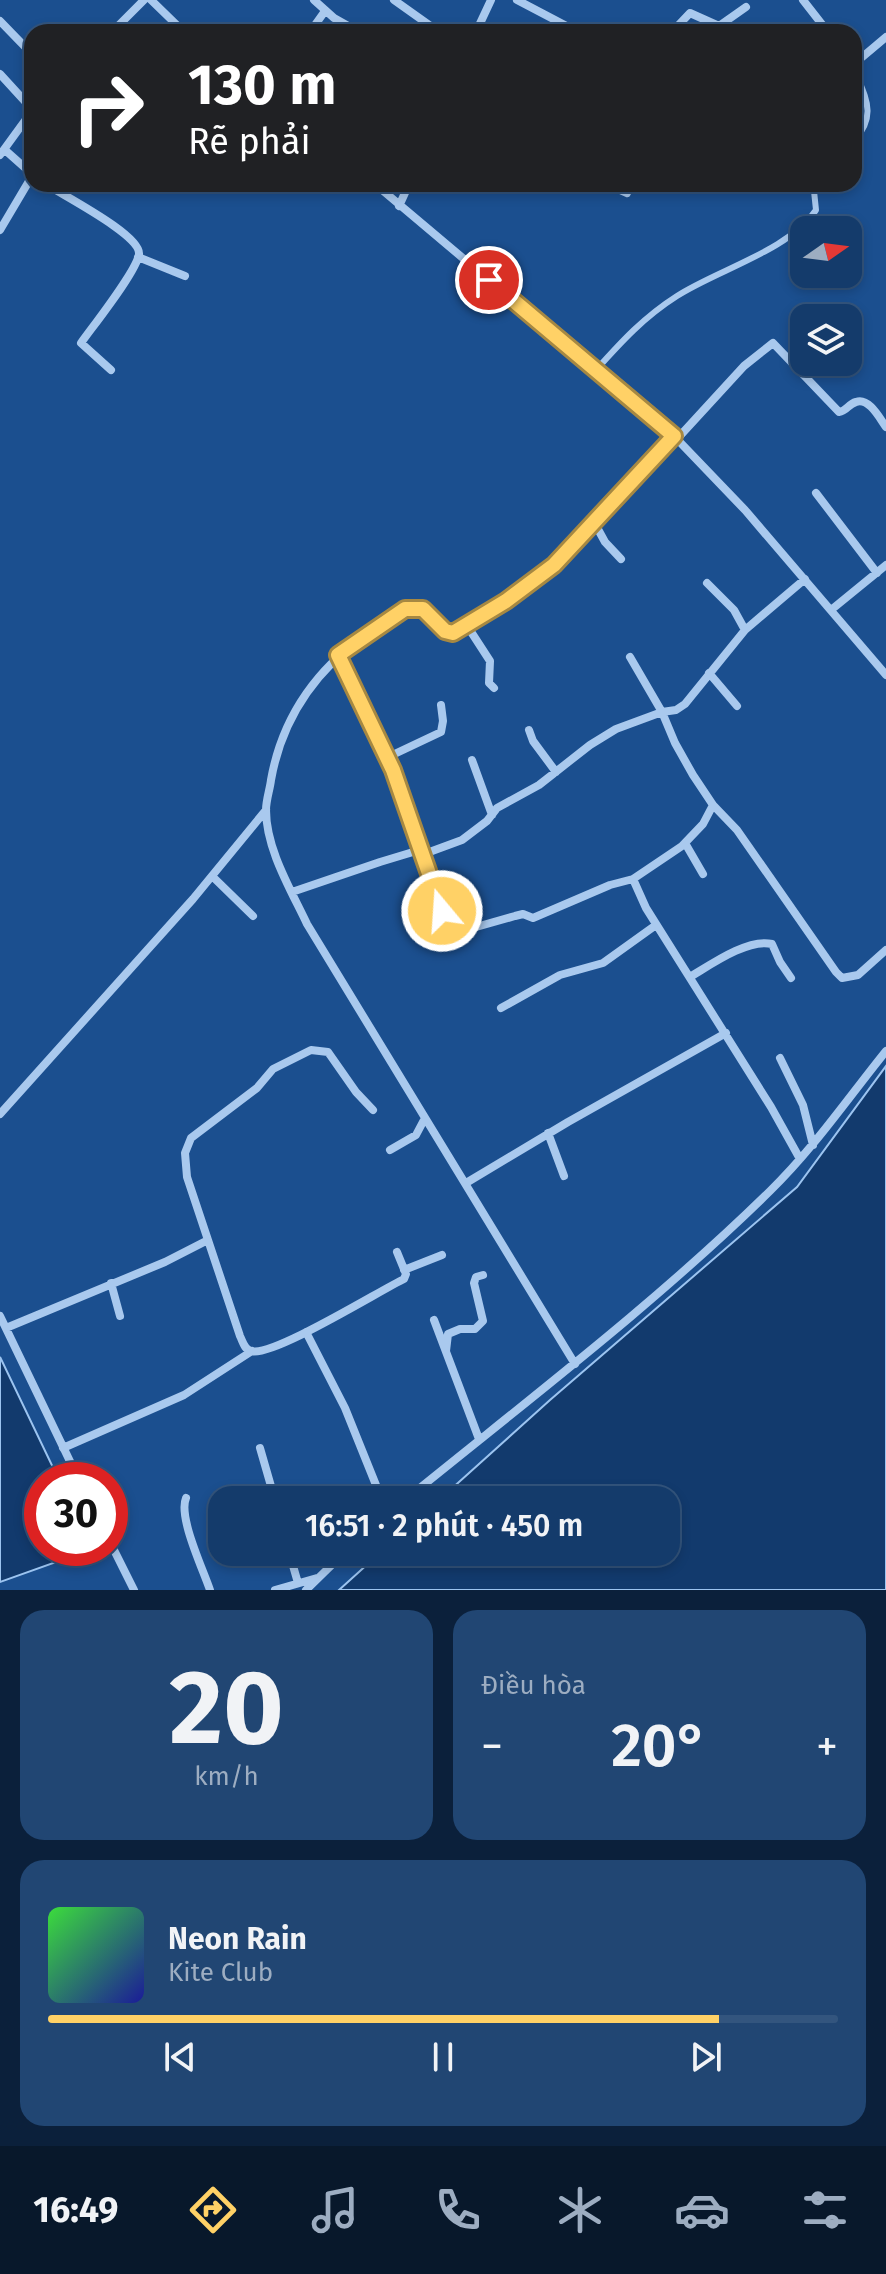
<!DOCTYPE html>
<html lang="vi">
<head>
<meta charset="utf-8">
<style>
  :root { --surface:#143b6b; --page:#214673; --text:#f1f3f6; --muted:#9dadc1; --line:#33557e; --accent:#ffd166 }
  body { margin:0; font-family:"Fira Sans",sans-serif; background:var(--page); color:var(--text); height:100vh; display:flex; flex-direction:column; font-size:30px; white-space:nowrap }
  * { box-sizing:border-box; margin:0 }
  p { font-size:26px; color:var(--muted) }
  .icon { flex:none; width:44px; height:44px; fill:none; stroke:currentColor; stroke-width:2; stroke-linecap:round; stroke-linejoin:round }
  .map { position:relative; height:1590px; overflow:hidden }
  .side { display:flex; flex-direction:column; gap:20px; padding:20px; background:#0b203b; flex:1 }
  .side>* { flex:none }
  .guide { position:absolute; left:24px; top:24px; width:838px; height:168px; border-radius:24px; box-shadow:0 4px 12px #0003,0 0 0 2px var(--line); background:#202124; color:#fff; overflow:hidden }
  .needle { width:52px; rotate:76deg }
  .buttons { position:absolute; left:790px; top:216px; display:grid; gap:16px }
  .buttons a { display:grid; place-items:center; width:72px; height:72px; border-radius:16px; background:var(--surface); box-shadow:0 4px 12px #0003,0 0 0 2px var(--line); font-size:40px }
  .speed { position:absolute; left:24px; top:1462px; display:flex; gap:16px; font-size:40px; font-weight:700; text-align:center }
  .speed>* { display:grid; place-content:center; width:104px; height:104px; border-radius:50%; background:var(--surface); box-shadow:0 4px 12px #0003,0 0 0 2px var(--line); line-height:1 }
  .speed .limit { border:12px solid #d22; background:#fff; color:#111 }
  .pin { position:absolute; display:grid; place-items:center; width:68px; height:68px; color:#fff; margin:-34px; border:4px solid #fff; border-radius:50%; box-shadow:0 2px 8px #0007 }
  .me { position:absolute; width:88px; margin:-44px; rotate:342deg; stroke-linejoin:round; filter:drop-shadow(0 0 6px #0008) }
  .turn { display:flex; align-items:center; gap:28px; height:168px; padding:0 32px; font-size:36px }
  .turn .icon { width:104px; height:104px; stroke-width:2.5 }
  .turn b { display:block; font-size:56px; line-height:68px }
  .big { font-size:60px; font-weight:600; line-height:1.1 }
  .side .card { flex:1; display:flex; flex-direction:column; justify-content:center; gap:12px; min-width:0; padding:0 28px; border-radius:24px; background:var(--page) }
  .side .dial { align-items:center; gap:0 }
  .dial b { font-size:104px; line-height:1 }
  .song { display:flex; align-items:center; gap:24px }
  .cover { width:96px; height:96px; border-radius:12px; background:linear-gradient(135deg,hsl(120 70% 55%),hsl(240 70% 35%)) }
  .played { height:8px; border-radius:4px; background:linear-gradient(90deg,var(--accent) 85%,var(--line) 85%) }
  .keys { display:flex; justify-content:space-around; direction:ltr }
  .heat { display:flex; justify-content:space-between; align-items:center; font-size:44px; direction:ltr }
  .side .tiles { flex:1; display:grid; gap:20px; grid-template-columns:1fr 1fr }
  .card:last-child { grid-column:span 2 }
  .trip { position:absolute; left:208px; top:1486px; width:472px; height:80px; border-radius:24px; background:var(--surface); box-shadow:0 4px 12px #0003,0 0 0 2px var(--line); font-weight:600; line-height:80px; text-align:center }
  .dock { display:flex; height:128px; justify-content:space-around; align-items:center; background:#08182b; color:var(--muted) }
  .dock .icon { width:56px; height:56px }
  .dock .current { color:var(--accent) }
  .dock b { font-size:36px; color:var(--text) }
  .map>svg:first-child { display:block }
  .water { fill:#123a6d; stroke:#9cc4f0; stroke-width:2 }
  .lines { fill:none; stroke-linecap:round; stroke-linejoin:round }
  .service { stroke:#a9c9ee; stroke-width:6 }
  .minor { stroke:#a9c9ee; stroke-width:8 }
  .route-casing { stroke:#a68842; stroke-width:20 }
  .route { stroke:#ffd166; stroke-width:14 }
</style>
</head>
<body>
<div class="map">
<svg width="886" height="1590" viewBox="0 0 886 1590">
  <rect width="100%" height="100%" fill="#1b4f8f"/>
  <path class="water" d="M886,1066V1590H339L381,1552H666V1500H439L550,1400L797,1187Z
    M0,1357L59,1480H42V1548H76L73,1556L0,1582Z"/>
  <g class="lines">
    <path class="service" d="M854,68C865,97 878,115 854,141
      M596,370C622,341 644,317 677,296C717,270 790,250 816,210L814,191L817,184"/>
    <path class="minor" d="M151,0L184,32
      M314,0L334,18L350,27
      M394,0L439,32
      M517,0L578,32
      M803,0L828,32
      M0,21L32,54
      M112,32L144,0
      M310,32L325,11
      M476,32L491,0
      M672,32L690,13L719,26L746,7
      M854,64L886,37
      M0,74L32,109
      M5,150L32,174
      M0,155L32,111
      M46,184C62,195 141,235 139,254C137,271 93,326 81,343L111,370
      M375,184L674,436L745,510L886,675
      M607,184L627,193
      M399,206L409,184
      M0,230L32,176
      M138,257L185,276
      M677,439L744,366L773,343L839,412C847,411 848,404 856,402C869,397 880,419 886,427
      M816,493L877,573
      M594,522L605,542L621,559
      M707,583L734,610L745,630
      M831,610L886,565
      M466,624L490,661L489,683L494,688
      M338,655L393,770L442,911L456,930L462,931L515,916L523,914L533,918L610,885L633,879L682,846L703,824L713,805
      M630,657L662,712L676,710L685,704L745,630L805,579
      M709,673L737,706
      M529,730L533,741L556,772
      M386,758L441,732L443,721L441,705
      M472,760L492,815
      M685,843L703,874
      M212,876L253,916
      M633,879L646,908L771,1107L800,1159
      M292,892L380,862L413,852L424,854L462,840L487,821L497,808L539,785L590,745L616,729L662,712L675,743L693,775L713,805L737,830L836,972L842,978L858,975L886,950
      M690,977C710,965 748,938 772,944L780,962L791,978
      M501,1008L560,975L603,963L656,925
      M780,1058L803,1105L813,1145
      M373,1110L356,1092L328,1052L311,1050L273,1069L257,1088L191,1138L185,1153L187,1177L240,1336C243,1342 244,1349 251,1351C271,1358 379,1291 404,1279L406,1274L397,1252
      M0,1114L193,899L266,810
      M548,1133L564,1176
      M390,1150L416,1135L425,1118
      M466,1183L568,1122L726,1033
      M404,1270L442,1255
      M111,1283L120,1316
      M0,1316L79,1480
      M434,1320L479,1439
      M6,1328L165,1262L208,1240
      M306,1332L345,1408L382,1500
      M446,1351L448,1334L460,1329H475L483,1321L474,1283L476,1277L483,1275
      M575,1364L307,924C291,890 266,849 266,810C266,800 270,789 271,780C282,718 314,672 364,636C380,624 402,602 423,609L445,631L453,633L506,601L554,565L674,436
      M63,1448L184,1395L252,1351
      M260,1448L275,1500
      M186,1498C178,1517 203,1569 210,1590
      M405,1500C528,1400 657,1302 770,1191C814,1148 848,1098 886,1051
      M110,1542L134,1590
      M289,1552L298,1583
      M275,1590L317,1578
      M306,1590L345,1552"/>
  </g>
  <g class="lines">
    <g class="route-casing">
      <path id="route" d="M442,911L393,770L338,655L405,609H423L445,631L453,633L506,601L554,565L674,436L489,280"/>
    </g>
    <use href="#route" class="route"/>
  </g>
</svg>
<div class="buttons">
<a><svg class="needle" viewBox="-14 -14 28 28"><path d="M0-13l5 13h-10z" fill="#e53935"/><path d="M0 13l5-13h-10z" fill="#9dadc1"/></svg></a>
<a><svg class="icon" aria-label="layers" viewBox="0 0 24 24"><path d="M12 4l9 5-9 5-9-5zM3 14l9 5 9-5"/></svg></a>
</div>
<div class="speed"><div class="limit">30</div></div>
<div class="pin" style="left:489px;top:280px;background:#d93025"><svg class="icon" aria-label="arrive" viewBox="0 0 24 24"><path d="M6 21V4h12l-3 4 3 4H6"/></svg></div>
<svg class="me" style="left:442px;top:911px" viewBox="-20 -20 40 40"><circle r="17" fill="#ffd166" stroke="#fff" stroke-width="3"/><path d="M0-11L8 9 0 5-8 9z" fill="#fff"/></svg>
<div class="trip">16:51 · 2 phút · 450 m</div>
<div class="guide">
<div class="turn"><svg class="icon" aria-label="right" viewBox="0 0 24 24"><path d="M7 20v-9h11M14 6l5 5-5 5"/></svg><div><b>130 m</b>Rẽ phải</div></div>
</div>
</div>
<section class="side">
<div class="tiles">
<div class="card dial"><b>20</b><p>km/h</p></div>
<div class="card"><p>Điều hòa</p>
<div class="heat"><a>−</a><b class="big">20°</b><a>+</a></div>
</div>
<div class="card">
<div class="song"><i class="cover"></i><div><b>Neon Rain</b><p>Kite Club</p></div></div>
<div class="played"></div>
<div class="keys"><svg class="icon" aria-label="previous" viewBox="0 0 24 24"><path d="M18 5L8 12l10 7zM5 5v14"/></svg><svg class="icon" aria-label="pause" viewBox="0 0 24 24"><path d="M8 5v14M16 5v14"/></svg><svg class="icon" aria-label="next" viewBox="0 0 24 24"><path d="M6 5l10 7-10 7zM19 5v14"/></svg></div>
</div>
</div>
</section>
<nav class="dock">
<b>16:49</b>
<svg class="icon current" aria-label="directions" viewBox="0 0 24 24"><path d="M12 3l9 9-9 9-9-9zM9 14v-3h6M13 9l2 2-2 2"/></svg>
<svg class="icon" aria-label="music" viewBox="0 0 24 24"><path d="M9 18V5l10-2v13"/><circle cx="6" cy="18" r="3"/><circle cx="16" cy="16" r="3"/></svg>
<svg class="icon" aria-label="phone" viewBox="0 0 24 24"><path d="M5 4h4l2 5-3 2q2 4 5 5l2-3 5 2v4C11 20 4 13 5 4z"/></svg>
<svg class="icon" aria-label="climate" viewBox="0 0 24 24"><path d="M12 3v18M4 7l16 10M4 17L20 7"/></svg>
<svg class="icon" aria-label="car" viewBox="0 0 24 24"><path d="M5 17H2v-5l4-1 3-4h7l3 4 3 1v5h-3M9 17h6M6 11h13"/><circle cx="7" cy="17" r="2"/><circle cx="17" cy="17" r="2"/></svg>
<svg class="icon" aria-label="filters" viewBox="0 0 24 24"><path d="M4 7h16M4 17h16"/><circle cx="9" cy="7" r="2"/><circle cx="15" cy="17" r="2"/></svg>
</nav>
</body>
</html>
